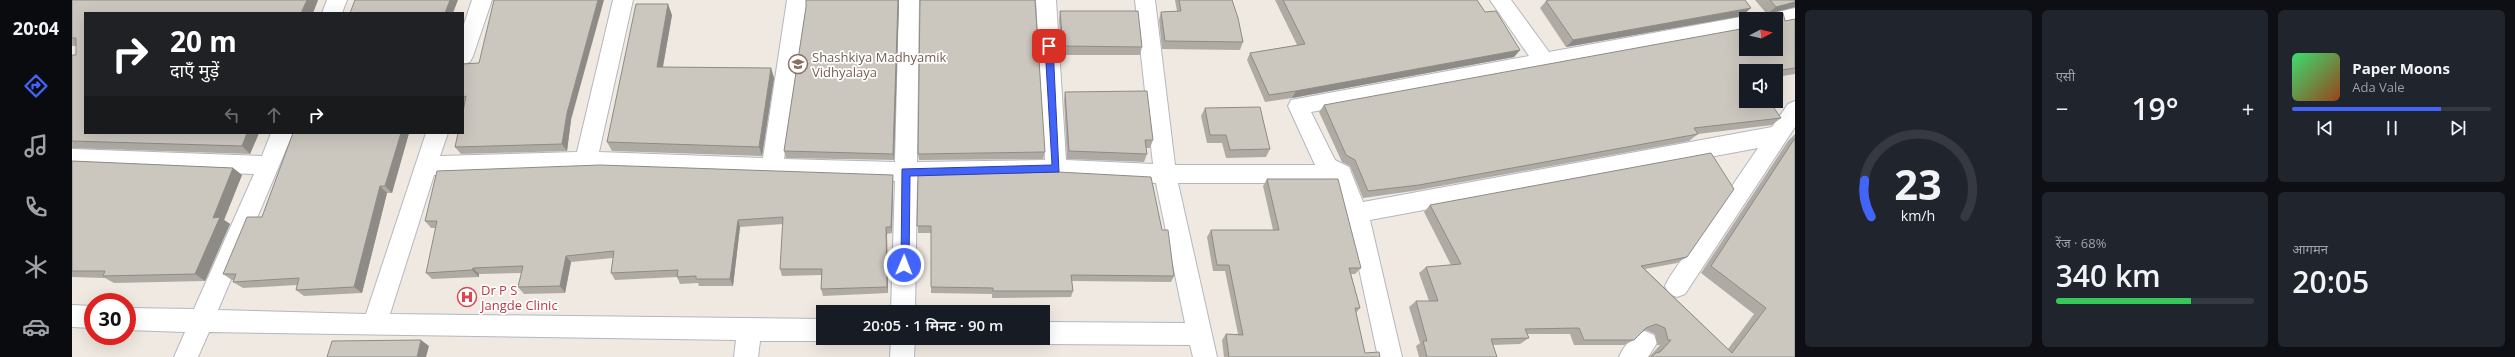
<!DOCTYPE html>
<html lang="hi">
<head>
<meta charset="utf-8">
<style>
  :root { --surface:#171b24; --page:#20242c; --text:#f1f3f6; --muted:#9ea1a6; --line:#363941; --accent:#4264fb }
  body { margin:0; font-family:"Open Sans","Noto Sans Devanagari",sans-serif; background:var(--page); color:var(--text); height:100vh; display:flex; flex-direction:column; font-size:15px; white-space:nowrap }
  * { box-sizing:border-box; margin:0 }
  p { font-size:13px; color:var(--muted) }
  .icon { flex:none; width:22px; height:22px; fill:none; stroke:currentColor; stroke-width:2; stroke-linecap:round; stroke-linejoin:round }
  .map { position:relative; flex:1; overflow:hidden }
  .drawer { display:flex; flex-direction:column; gap:10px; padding:10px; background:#0d0f14; width:720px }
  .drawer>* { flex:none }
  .hud { position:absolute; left:12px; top:12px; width:380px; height:122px; border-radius:0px; box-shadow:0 4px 16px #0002; background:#202124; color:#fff; overflow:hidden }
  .needle { width:26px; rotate:83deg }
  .fabs { position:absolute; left:1667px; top:12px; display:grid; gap:8px }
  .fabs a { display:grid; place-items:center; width:44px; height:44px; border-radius:0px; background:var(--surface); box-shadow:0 4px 16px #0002; font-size:20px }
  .speed { position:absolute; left:12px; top:293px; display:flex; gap:8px; font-size:20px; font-weight:700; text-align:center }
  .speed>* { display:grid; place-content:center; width:52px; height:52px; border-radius:50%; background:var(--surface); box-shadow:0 4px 16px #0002; line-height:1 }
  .speed .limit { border:6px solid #d22; background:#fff; color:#111 }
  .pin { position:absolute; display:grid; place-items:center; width:34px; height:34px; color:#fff; margin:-17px; border-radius:8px; box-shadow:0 2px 6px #0006 }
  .me { position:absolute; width:44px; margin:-22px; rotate:1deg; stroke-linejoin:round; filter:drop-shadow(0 0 3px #0008) }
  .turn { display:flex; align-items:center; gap:14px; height:84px; padding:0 20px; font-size:18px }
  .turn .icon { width:52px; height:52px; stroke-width:2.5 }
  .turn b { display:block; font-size:28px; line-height:34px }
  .lanes { display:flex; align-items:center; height:38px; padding:0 20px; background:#0003; justify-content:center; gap:20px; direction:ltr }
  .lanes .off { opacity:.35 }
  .big { font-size:30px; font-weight:600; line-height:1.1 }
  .drawer .card { flex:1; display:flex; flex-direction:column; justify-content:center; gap:6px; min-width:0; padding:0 14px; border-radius:6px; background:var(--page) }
  .drawer .dial { align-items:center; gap:0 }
  .dial svg { height:104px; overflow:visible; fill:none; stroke:var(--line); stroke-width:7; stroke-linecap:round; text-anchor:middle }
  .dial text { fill:var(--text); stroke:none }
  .song { display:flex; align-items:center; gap:12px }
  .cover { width:48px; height:48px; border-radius:6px; background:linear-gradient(135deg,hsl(140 70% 55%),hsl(20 70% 35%)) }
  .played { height:4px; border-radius:2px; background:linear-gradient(90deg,var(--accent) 75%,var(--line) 75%) }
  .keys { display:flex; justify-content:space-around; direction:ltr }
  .heat { display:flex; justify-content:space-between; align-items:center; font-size:22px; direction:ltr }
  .charge { height:6px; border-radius:3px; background:linear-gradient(90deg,#34c759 68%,var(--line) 0) }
  .drawer .tiles { flex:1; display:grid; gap:10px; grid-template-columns:repeat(3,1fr) }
  .card:first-child { grid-row:span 2 }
  .trip { position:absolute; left:744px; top:305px; width:234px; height:40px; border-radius:0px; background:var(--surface); box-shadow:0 4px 16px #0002; font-weight:600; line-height:40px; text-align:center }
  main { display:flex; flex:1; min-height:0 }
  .menu { display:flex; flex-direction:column; width:72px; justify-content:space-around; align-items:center; background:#090b0e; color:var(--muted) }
  .menu .icon { width:28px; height:28px }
  .menu .on { color:var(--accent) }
  .menu b { font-size:18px; color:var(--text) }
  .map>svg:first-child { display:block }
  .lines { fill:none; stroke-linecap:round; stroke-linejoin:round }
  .minor-casing { stroke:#b4b7c1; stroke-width:2 }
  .minor { fill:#fff; fill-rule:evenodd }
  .wall { fill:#afaba4 }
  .shaded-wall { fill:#8e8b86 }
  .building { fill:#cbc7bf; stroke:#8e8b86 }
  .route { fill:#4264fb; stroke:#2b41a3 }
  .labels { text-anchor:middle; stroke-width:3.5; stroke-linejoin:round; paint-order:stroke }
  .education-label { font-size:13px; fill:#785e54; stroke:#fff; text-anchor:start }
  .health-label { font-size:13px; fill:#be3a42; stroke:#fff; text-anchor:start }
</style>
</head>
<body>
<main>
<nav class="menu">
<b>20:04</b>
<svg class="icon on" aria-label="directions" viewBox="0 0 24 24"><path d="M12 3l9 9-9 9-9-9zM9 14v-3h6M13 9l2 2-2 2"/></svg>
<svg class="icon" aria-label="music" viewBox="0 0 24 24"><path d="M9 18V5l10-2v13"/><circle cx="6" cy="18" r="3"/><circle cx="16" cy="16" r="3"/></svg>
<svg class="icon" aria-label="phone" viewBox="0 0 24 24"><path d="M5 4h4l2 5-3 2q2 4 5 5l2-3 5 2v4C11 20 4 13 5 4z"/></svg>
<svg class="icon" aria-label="climate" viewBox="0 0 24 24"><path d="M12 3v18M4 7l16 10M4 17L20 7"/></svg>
<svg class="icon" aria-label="car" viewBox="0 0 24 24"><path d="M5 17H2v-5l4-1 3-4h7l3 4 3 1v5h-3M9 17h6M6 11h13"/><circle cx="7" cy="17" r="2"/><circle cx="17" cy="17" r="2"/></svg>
</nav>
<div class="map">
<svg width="1723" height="357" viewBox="0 0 1723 357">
  <rect width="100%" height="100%" fill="#efe9e1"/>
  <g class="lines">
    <g class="minor-casing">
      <path id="minor" d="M255,0H275L270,13H250Z
        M400,0H420L401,56L398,62L391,64V27Z
        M541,0H561L527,152L691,158L715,0H735L712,159L823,162L827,0H847L845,162L973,160L964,0H984L994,160L1081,164L1063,0H1083L1103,165H1243L1216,106L1219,100L1457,56L1418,0H1439L1477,52L1674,16L1681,19H1674V32L1239,112L1263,160L1277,167L1291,202L1700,127L1716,104L1723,101V127L1613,294L1605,297L1597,294L1593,286L1597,278L1686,148L1298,220L1330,357H1306L1278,227L1262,183H1106L1145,357H1121L1118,345L971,344L962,341L961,338H971V322L1113,323L1084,183L984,178L845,181L843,312H819L823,181L514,170L362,175L318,314L751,319V338H760L751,341H688L686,357H662L664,340L137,332L126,357H102L113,332L55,330V308L122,309L182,174L0,167V149L190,156L199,133H221L146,310L294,314L354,133H376L368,156L505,152Z
        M1723,8V24L1704,27V19H1694L1697,14Z
        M0,305L21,306V328L0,327Z
        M1573,331L1582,335L1585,343L1576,357H1547C1552,345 1561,336 1573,331Z
        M819,338H843L842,357H818Z"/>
    </g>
    <use href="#minor" class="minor"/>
  </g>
  <path class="wall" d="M0,0H246L241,13H13L187,133L178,154L0,148V55H4V46H0Z
    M734,0H827L822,160L714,158L712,151L734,7Z
    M1103,0H1160L1171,42L1168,50L1090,49L1087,20L1089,12L1105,11Z
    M1203,0H1405L1413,12L1448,50L1442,57L1220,98L1193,102L1175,60L1178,53L1225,45Z
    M1683,0H1723V7L1701,13L1713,21L1723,19V74L1704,77V71H1674L1709,118L1700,125L1626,134L1617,141L1341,191L1291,198L1278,166L1270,162L1247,112L1252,105L1674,49L1704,19H1677L1684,13H1694Z
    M1474,1L1670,16L1494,47L1468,8Z
    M988,11L1070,47L1068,55H989L987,20Z
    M600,15L591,67L699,68L702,78L690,156L540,151L535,142Z
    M391,64L499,120L495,151L389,154L383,147L393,104H391Z
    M993,92L1081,140L1078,148H1074L1075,154L1072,162L995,159L992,100Z
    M1133,108L1198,149L1194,157L1154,158L1150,143H1135L1129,116Z
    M221,133H337L320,193H315L290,293L232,296L224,290L225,285L171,288L161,282L162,280H160L151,274L190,217Z
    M1723,134V357H1576L1579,355L1588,345H1585L1583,334L1574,330L1571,331L1562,340L1552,345H1502L1498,334H1455L1457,338L1448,344L1421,345L1425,357H1347L1344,346L1348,343L1337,307L1344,301H1357L1347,273L1354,267L1379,265L1352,212L1358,205L1615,257L1605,263L1573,269L1656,349L1682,314L1629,273L1716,141Z
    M973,152L971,159L847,160L846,154Z
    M0,161L161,168L170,175L152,220L158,224L133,281L42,283L33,278L0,277Z
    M821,175V182L820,233L815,234L816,293L751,296L749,289L750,275L710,276L708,269L711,224L668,227L661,286H627L626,283L608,284L605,277L543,280L539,273L541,258L499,262L493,293L452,294L446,287L450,273L407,274V277L360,279L354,273L364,228H359L353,221Z
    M846,175L1090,230L1102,276L1099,282L1000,281L1001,291L999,297L920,298V294L859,293V233H846Z
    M1195,179L1289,268L1283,274H1279L1288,308L1284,313L1293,353L1308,357H1152L1150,340L1154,334H1166L1153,271H1141L1135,237L1139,230H1201L1191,186Z"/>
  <path class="shaded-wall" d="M235,0H246L241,13H229Z
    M378,0H386L381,13H373Z
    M526,0H532L499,120L495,151L490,144L495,113Z
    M826,0H827L822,160L821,154Z
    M1723,2V7L1695,14L1704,7Z
    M596,4L600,15L589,77L585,67Z
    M1679,8L1670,16L1494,47L1501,40Z
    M1448,50L1442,57L1220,98L1224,91Z
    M699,68L702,78L690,156L687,147Z
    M175,133H187L178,154L170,146Z
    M329,133H337L320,193L313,186Z
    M161,168L170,175L152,220L158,224L133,281L123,274L141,218Z
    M821,175V182L820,233L819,227Z
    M308,186L315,193L290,293L282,287Z
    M666,220L668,227L661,286L658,279Z
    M814,227L815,234L816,293L815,287Z
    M494,256L499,262L493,293L488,286Z
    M401,268L407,274V277L400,270Z
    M349,340L357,346L354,357H345Z"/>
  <path class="building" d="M0,0H235L229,13H13V133H175L170,146L0,141V55H4V38H0Z
    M283,0H378L373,13H278Z
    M422,0H526L495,113L490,144L383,147L386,133H391V112L394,96L391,97V64L407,63Z
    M734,0H826L821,154L712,151L734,7Z
    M848,0H963L973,152L846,154Z
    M1107,0H1160L1166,18L1171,42L1093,41L1089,12L1109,11Z
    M1211,0H1405L1413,12L1424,11L1448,50L1224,91L1197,95L1178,53L1233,44Z
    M1478,0H1673L1679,8L1501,40L1474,1Z
    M1698,0H1723V2L1704,7Z
    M564,4H596L585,67L699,68L687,147L535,142Z
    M988,11H1066L1070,47L991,46Z
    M1684,13H1711L1713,21L1723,19V68L1702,71H1674V101H1697L1709,118L1622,128L1626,134L1347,185L1296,191L1283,160L1274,155L1252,105L1674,28V49H1704V19H1683Z
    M1075,91L1081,140H1073L1075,154L997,151L993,92Z
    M1188,107L1198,149L1158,150L1154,135H1138L1133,108Z
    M221,133H329L313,186H308L282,287L224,290L227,278L161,282L164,274H151L175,217H190Z
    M1723,138V357H1579L1584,353L1588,352L1599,340H1596L1593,328L1584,324L1574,328L1562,340H1512L1507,328L1453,329L1457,338L1419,339L1425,357H1355L1351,341H1355L1344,301H1366L1354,267L1389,264L1358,205L1639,153L1662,189L1615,257L1569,266L1660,353L1694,308L1639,266Z
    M0,161L161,168L141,218L148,217L123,274L31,276L33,271H0Z
    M528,165L821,175L819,227H814L815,287L749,289L750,269H708L711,217L666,220L658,279H624V276L605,277L606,270L539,273L542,251L494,256L488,286L446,287L451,266L401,268L400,270L354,273L365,221H353L365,171Z
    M986,172L1079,177L1090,230H1096L1102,276L999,275L1001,291H921V288L859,287V226H845L846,175Z
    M1195,179H1266L1289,268H1277L1288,308H1283L1293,353L1307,352L1308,357H1157L1154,334L1171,335L1157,265H1145L1139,230H1207Z
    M349,340L345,357H255L260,341Z"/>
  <path class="route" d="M977,43L981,46L987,172L838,176L837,265L835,268H829L830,169L980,165L973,46Z"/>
  <defs>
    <g id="school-ring" transform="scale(1)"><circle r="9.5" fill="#fff" stroke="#8d6e63" stroke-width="1.5"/><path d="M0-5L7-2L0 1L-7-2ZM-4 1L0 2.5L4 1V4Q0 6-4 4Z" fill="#8d6e63"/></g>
    <g id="hospital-ring" transform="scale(1)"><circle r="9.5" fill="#fff" stroke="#e0444e" stroke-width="1.5"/><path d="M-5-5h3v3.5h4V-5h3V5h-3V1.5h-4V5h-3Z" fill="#e0444e"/></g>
  </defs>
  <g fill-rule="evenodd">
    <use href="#school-ring" x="726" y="64"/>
    <use href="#hospital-ring" x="395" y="297"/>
  </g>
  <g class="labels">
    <g class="education-label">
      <text x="740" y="62">Shashkiya Madhyamik<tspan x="740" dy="15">Vidhyalaya</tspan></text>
    </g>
    <g class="health-label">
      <text x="409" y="295">Dr P S<tspan x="409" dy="15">Jangde Clinic</tspan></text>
    </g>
  </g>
</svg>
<div class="fabs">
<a><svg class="needle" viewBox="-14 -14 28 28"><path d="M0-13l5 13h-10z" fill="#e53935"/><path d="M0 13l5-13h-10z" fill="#9ea1a6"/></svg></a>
<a><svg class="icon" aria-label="sound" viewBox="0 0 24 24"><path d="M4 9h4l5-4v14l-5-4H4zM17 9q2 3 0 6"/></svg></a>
</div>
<div class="speed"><div class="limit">30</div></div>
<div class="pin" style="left:977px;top:46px;background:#d93025"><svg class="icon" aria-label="arrive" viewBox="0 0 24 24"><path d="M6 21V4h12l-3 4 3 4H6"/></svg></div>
<svg class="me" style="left:832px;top:265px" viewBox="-20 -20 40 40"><circle r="17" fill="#4264fb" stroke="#fff" stroke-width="3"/><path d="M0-11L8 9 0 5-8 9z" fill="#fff"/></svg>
<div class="trip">20:05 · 1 मिनट · 90 m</div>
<div class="hud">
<div class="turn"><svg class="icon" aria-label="right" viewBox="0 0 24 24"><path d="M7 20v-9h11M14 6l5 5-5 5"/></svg><div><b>20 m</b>दाएँ मुड़ें</div></div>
<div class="lanes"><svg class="icon off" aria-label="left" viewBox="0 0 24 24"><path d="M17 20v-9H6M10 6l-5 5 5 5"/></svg><svg class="icon off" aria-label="ahead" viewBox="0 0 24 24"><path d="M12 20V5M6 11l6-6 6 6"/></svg><svg class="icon" aria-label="right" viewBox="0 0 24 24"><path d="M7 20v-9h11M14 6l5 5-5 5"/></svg></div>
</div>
</div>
<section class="drawer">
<div class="tiles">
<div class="card dial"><svg viewBox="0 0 100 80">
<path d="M14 69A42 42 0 1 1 86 69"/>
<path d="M14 69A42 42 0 0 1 9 41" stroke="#4264fb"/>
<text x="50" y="56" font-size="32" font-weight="700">23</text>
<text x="50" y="72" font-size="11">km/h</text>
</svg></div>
<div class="card"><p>एसी</p>
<div class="heat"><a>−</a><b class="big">19°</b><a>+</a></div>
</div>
<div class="card">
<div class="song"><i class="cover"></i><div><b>Paper Moons</b><p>Ada Vale</p></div></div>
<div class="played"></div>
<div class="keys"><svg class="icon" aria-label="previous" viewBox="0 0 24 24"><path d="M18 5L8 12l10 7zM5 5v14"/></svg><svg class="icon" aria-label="pause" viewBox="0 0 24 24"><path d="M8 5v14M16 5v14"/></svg><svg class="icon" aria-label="next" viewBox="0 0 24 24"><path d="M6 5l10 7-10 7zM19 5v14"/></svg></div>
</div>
<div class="card"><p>रेंज · 68%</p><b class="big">340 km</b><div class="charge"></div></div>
<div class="card"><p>आगमन</p><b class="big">20:05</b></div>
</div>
</section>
</main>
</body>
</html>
